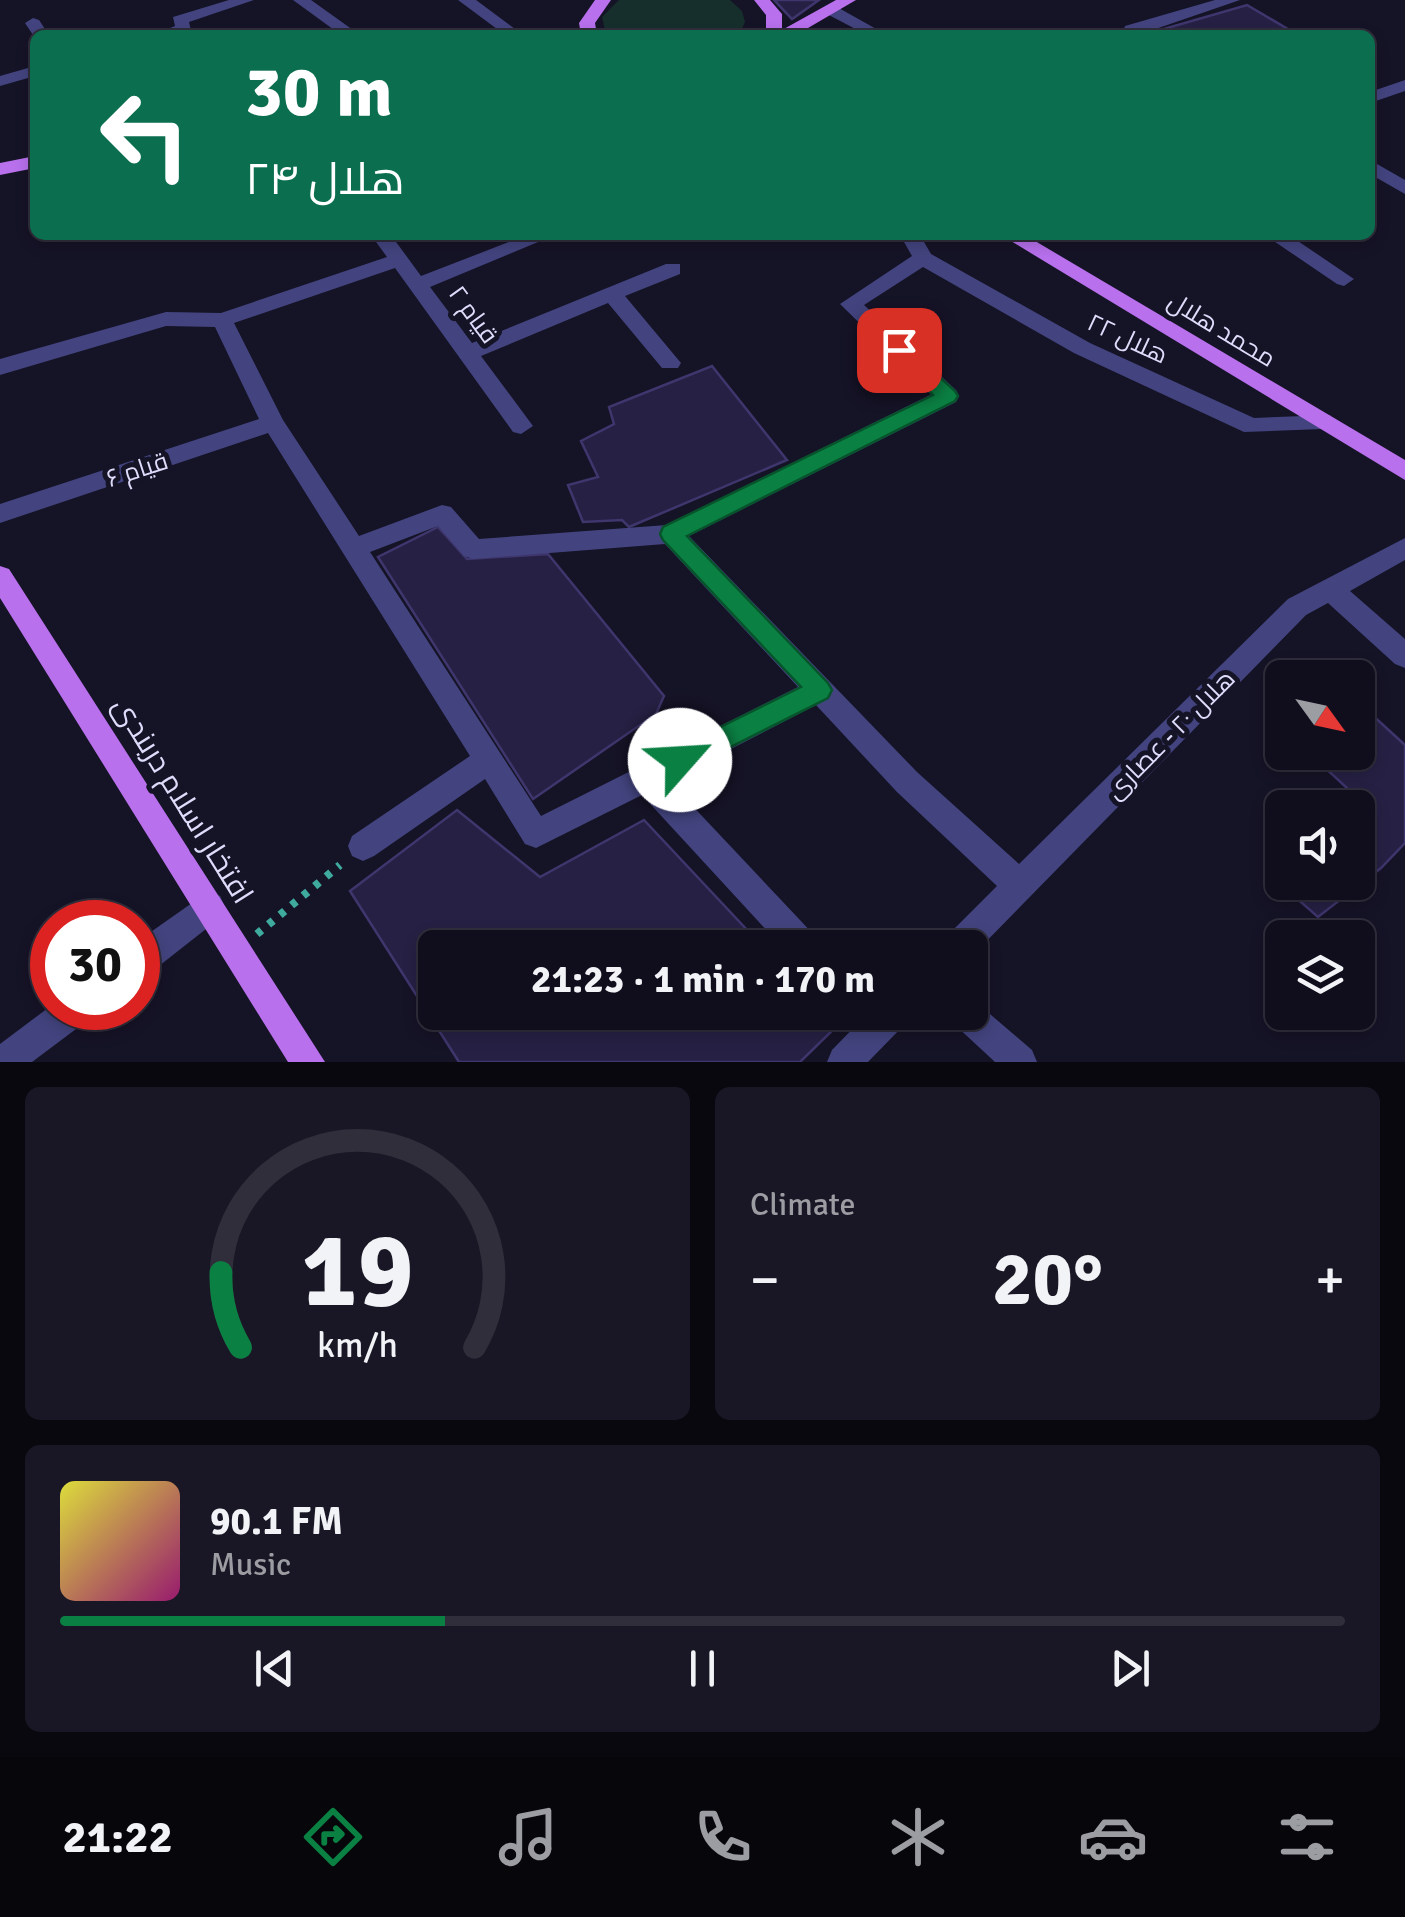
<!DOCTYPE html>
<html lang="en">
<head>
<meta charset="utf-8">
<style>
  :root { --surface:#100e1c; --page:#191725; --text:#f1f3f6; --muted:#9c9ca3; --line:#302e3b; --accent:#0b8043 }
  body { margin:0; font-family:Signika,Cairo,sans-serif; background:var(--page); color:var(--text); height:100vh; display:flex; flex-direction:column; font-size:38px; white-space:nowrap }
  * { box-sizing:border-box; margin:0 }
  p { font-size:32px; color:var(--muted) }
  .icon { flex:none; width:55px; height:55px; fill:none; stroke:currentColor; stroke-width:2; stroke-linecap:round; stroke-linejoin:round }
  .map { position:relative; height:1062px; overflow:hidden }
  .panel { display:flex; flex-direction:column; gap:25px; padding:25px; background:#09080f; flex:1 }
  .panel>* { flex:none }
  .banner { position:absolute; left:30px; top:30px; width:1345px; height:210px; border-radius:15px; box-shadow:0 5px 15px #0003,0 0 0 2px var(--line); background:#0b6e4f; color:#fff; overflow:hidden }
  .needle { width:65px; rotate:123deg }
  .fabs { position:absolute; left:1265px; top:660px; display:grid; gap:20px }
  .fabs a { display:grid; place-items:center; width:110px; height:110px; border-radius:15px; background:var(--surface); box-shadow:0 5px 15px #0003,0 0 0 2px var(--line); font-size:50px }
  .speed { position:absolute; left:30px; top:900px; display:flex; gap:20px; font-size:50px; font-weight:700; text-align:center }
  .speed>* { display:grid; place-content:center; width:130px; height:130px; border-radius:50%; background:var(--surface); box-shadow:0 5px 15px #0003,0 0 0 2px var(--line); line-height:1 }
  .speed .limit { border:15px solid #d22; background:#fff; color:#111 }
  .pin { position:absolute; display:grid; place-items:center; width:85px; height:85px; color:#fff; margin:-42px; border-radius:20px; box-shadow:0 5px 15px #0006 }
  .me { position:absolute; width:110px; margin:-55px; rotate:64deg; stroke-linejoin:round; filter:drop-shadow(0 0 8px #0008) }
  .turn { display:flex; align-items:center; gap:35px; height:210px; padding:0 50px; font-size:45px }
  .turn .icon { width:130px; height:130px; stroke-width:2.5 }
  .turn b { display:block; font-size:70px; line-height:85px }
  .big { font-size:75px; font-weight:800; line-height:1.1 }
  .panel .tile { flex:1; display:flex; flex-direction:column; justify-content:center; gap:15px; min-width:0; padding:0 35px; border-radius:15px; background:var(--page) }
  .panel .dial { align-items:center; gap:0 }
  .dial svg { height:260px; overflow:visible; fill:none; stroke:var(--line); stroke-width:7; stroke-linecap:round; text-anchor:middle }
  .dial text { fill:var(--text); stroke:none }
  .song { display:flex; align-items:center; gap:30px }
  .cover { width:120px; height:120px; border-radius:15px; background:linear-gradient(135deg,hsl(60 70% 55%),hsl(320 70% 35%)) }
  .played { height:10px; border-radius:5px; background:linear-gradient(90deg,var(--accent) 30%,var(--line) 30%) }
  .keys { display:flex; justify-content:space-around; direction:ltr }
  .heat { display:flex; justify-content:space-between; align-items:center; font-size:55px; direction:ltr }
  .panel .tiles { flex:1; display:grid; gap:25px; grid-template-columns:1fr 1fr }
  .tile:last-child { grid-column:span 2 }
  .trip { position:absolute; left:418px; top:930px; width:570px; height:100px; border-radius:15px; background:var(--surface); box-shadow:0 5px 15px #0003,0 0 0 2px var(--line); font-weight:800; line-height:100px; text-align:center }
  .menu { display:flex; height:160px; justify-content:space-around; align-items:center; background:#06060b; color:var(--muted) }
  .menu .icon { width:70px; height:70px }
  .menu .current { color:var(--accent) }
  .menu b { font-size:45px; color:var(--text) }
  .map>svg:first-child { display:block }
  .green { fill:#162f2d }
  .building { fill:#262144; stroke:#3e366d; stroke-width:2.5 }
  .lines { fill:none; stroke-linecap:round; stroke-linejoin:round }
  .path { stroke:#3fab9f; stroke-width:8; stroke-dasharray:6 9; stroke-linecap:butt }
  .minor { fill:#43447f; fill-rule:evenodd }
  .major { fill:#b870ed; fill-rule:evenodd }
  .route { fill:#0b8043; stroke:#07532c; stroke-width:2.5 }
  .labels { text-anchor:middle; stroke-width:10; stroke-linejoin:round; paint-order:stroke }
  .street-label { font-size:25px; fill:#dedcfb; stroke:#151326 }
  .near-street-label { font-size:30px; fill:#dedcfb; stroke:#151326 }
</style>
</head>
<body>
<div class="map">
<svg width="1405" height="1062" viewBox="0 0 1405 1062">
  <rect width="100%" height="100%" fill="#151326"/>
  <path class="green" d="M619,0H730L742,11L745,22L739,35H606L602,17Z"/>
  <path class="building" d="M774,0H819L792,19Z
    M1247,5L1298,35H1143Z
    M712,366L787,460L629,527L622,520L583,522L568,485L598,477L581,441L614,424L609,407Z
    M438,527L467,559L548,554L664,696L656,714L533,799L378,557Z
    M1358,702L1405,745V843L1381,868L1318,917L1279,883L1282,879V882H1358V808H1353L1360,800L1308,752H1358Z
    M457,810L540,877L644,820L764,948H435V1012H826L838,1025L800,1062H459L350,891Z"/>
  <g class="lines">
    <path class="path" d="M257,934L340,865"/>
    <path class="minor" d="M229,0H254L189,22L191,31L153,35L175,26L173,17Z
      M293,0H311L360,35H341Z
      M458,0H476L523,35H505Z
      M1215,0H1240L1138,35H1122L1125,26Z
      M825,7H837L887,35H867L825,13Z
      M33,18L39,20L49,35L35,38L25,23Z
      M35,66V76L0,86V76Z
      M1405,80V91L1370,103V92Z
      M1370,160L1405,180V194L1370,174Z
      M371,235H391L421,276L527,235H555L430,287L472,343L666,264H680V274L625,296L681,363L678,368H662L608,303L481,356L533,426L521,434L513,432L395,268L234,323L283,420L359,536L442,505L451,507L479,539L667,525L932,394L840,304L912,256L900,235H920L931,254L1090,343L1254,418L1330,415L1334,421L1322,429L1244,432L1074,353L923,267L864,305L956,390L959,396L956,402L689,536L917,772L1019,864L1288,599L1405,538V560L1350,591L1405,639V668L1395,664L1328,603L1306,615L970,958V948H941L946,937L997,886L897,792L816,705L669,781L816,937L821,948H783L642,795L536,848L525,844L485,779L374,856L363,861L352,856L348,846L352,836L470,756L268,433L0,523V504L259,419L215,327L166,326L0,375V359L166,312L221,313L387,257ZM438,526L464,556L473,559L665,544L798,687L541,816L370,552Z
      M1265,235H1289L1354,279L1344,286L1337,284Z
      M209,891L220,896L225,907L220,918L150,973L138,977V941Z
      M970,997L1032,1050L1037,1062H995L954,1024L949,1012H970Z
      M52,1005L93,1008L88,1020L32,1062H0V1044Z
      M869,1012H910L905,1024L868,1062H827L832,1050Z"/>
    <path class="major" d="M595,0H611L595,23L597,35H581L579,23Z
      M754,0H770L782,14V30L836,0H856L796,35H766V15Z
      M35,156V168L0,175V163Z
      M1001,235H1025L1405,460V480Z
      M0,566L9,569L325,1062H288L0,598Z"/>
  </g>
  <path class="route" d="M899,344L906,346L955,391L958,396L955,401L687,536L828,683L832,690L828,698L689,768L680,772L670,768L666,760L670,752L801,687L663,540L660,534L663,527L933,395L892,355L889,350Z"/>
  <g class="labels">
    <g class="street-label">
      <text transform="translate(474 314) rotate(54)" y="9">قیام ۲</text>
      <text transform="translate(1222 329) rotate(31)" y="9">محمد هلال</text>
      <text transform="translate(1128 338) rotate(25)" y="9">هلال ۲۲</text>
      <text transform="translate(137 469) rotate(-18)" y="9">قیام ۶</text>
      <text transform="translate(1170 734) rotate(-45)" y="9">هلال ۲۰ - عصاری</text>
    </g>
    <g class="near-street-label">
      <text transform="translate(183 800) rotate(58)" y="10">افتخار اسلام دربندی</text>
    </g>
  </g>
</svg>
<div class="fabs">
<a><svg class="needle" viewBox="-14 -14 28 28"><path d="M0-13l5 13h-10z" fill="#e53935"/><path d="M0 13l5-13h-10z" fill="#9c9ca3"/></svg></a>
<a><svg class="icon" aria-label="sound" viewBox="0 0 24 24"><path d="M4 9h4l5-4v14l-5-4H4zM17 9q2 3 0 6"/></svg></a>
<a><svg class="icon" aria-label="layers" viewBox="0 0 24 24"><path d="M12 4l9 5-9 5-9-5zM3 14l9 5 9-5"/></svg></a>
</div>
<div class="speed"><div class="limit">30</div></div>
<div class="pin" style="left:899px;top:350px;background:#d93025"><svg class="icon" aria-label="arrive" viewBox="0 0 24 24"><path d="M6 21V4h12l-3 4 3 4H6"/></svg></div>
<svg class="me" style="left:680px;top:760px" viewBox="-20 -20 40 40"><circle r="19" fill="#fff"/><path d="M0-13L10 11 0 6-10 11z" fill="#0b8043"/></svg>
<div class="trip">21:23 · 1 min · 170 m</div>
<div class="banner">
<div class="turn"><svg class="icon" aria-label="left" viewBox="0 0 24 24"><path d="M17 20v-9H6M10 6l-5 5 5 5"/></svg><div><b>30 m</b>هلال ۲۴</div></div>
</div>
</div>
<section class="panel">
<div class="tiles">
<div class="tile dial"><svg viewBox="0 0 100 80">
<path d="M14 69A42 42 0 1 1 86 69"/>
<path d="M14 69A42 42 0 0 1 8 46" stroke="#0b8043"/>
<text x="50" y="56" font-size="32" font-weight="700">19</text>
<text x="50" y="72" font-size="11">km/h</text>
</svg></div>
<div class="tile"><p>Climate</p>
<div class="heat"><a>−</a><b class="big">20°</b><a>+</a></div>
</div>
<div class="tile">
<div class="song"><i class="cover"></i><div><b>90.1 FM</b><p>Music</p></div></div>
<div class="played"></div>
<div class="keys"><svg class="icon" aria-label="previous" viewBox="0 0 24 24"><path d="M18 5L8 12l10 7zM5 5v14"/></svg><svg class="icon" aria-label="pause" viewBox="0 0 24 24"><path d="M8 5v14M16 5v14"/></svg><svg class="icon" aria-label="next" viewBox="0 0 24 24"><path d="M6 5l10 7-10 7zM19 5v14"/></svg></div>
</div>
</div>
</section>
<nav class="menu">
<b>21:22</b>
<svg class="icon current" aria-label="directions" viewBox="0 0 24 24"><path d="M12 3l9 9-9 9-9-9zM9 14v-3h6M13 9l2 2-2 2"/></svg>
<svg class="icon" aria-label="music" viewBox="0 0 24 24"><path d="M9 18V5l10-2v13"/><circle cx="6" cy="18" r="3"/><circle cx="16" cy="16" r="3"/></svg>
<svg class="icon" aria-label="phone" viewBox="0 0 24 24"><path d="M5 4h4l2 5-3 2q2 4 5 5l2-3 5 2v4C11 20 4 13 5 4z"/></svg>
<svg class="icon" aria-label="climate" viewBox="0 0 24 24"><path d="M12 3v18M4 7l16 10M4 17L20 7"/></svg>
<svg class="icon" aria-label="car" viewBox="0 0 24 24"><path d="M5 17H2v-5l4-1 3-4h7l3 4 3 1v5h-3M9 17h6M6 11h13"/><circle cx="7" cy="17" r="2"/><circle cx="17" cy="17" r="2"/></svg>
<svg class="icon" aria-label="filters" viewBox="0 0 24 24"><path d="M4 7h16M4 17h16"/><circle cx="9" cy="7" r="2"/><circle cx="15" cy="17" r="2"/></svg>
</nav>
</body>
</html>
